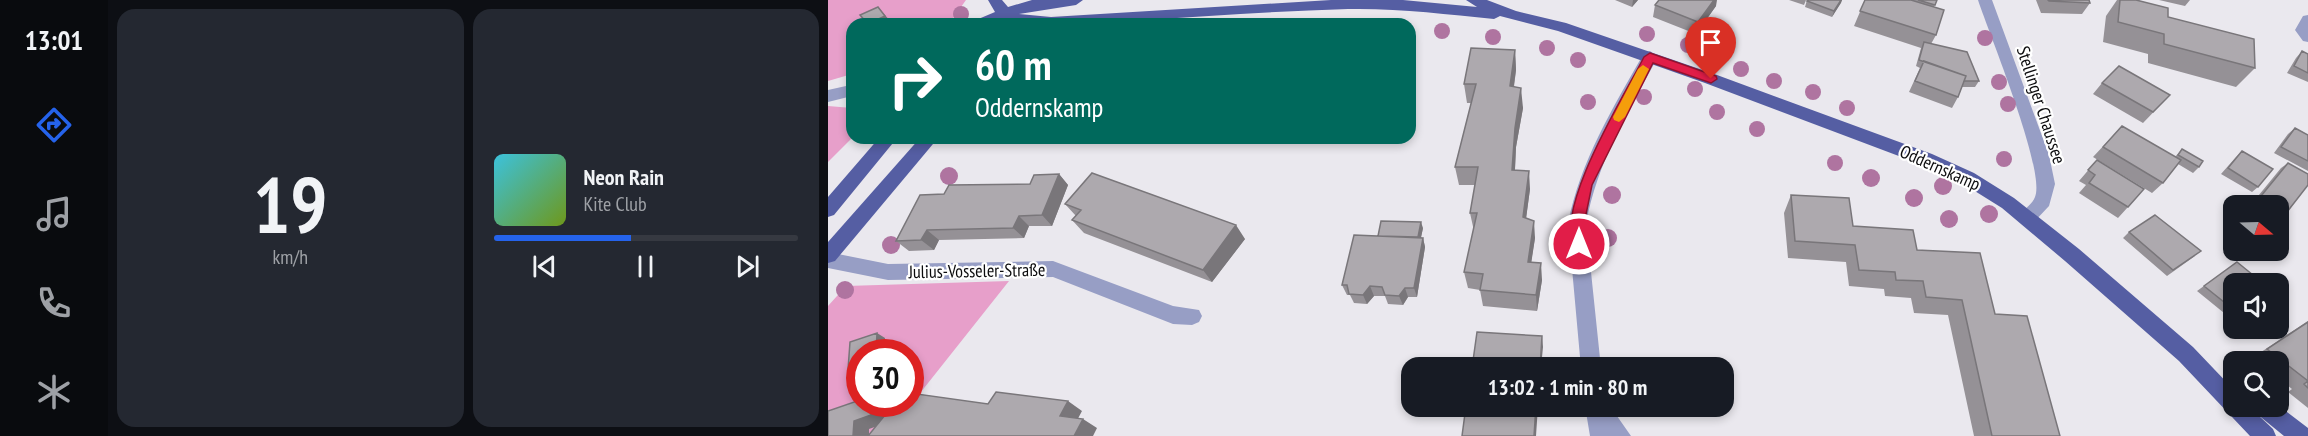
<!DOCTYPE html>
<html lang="en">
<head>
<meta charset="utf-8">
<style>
  :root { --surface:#171b24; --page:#242831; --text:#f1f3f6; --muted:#9ea1a6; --line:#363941; --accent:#2563eb }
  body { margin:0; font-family:"PT Sans Narrow",sans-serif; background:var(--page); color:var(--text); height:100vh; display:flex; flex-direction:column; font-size:22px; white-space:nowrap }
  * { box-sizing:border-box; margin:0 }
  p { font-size:20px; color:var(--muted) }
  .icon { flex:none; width:33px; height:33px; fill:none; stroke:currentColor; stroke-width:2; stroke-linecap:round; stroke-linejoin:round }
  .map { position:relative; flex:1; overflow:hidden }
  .sheet { display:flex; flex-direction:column; gap:9px; padding:9px; background:#0d0f14; width:720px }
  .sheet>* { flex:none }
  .top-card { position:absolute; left:18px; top:18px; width:570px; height:126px; border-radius:18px; box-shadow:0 3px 9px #0003; background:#00695c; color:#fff; overflow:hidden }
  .needle { width:39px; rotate:109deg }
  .fabs { position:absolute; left:1395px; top:195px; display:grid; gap:12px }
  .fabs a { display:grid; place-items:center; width:66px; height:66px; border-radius:12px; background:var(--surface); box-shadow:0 3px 9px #0003; font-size:30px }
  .speed { position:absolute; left:18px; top:339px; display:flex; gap:12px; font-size:30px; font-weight:700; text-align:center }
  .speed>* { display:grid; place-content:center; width:78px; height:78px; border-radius:50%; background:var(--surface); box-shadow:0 3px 9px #0003; line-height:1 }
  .speed .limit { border:9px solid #d22; background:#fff; color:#111 }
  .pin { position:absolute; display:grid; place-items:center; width:51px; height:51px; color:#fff; margin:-62px -26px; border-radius:50% 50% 50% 0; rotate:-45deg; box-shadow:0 0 6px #0007 }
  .pin .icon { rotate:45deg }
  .me { position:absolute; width:66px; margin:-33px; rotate:0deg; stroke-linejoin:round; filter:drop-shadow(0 0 4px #0008) }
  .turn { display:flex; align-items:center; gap:21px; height:126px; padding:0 30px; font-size:27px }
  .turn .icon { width:78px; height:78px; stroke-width:2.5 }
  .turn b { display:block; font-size:42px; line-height:51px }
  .sheet .tile { flex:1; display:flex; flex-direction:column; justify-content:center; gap:9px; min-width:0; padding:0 21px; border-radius:18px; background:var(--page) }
  .sheet .dial { align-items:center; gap:0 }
  .dial b { font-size:78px; line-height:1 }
  .song { display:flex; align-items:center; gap:18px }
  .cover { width:72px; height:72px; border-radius:9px; background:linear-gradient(135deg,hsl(190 70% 55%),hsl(80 70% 35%)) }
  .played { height:6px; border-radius:3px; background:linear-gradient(90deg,var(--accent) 45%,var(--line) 45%) }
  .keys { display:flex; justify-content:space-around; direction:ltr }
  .sheet .tiles { flex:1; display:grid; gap:9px; grid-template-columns:repeat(2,1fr) }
  .trip { position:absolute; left:573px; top:357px; width:333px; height:60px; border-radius:18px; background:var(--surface); box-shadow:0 3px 9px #0003; font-weight:600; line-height:60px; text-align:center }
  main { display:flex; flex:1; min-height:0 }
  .tab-bar { display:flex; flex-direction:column; width:108px; justify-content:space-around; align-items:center; background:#090b0e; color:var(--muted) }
  .tab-bar .icon { width:42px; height:42px }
  .tab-bar .active { color:var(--accent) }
  .tab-bar b { font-size:27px; color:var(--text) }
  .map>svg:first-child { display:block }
  .green { fill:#e79fca; fill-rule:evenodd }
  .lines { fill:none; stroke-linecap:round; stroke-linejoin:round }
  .minor { fill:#979ec5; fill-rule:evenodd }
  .major { fill:#555ea3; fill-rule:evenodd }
  .tree { fill:#af74a0 }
  .wall { fill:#959196 }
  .shaded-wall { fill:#79767a }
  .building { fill:#ada9ae; stroke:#79767a; stroke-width:1.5 }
  .route { fill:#e11d48; stroke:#92132f; stroke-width:1.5 }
  .slow { fill:#f59e0b }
  .labels { text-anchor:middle; stroke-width:4.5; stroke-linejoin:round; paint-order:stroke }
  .street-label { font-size:18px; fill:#0b0b0d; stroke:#fff }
</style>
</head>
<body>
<main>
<nav class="tab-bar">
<b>13:01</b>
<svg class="icon active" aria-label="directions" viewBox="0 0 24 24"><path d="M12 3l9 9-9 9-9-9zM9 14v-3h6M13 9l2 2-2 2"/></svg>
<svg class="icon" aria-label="music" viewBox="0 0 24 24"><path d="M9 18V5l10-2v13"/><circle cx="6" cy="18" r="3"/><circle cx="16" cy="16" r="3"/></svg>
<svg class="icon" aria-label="phone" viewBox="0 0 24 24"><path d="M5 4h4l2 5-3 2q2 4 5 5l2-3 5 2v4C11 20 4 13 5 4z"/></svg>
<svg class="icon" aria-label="climate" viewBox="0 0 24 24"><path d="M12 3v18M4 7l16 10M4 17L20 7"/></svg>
</nav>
<section class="sheet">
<div class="tiles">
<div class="tile dial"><b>19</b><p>km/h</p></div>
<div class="tile">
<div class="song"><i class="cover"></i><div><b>Neon Rain</b><p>Kite Club</p></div></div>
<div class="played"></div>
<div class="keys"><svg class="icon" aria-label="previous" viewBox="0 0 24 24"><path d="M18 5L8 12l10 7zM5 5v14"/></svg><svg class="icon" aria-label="pause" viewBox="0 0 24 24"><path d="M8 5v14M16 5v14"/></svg><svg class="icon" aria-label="next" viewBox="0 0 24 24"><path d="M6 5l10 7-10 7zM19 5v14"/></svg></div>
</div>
</div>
</section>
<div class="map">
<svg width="1480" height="436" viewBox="0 0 1480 436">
  <rect width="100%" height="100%" fill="#eae8ee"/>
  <path class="green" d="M0,0H138L121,24H24V74L0,81Z
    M0,106L24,108V138L0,162Z
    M181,281L58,436H0V306L18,286ZM32,352H82V404H32Z"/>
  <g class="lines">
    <path class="minor" d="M1150,0H1164L1221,155L1227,184L1221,206L1205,223L1199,225L1193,223L1190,218C1194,210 1204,205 1207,197C1218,171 1161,33 1150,0Z
      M1480,15V42L1475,41L1467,30L1475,16Z
      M822,51L830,57C800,111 769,163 758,224L773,368H753L740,224C752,161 785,108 816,53Z
      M18,86L24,88V96L0,102V90Z
      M0,252L60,264L225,261L345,306L371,310L374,316L371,322L364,325L345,324L225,277L60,280L0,268Z
      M757,406H782L803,436H762Z"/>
    <path class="major" d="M160,0H174L180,7L204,0H255L248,5L191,14L223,17L503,0H575L649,7L638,0H659L688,11L738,23L889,75L1104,154L1146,173L1186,198L1251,249L1365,347L1406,390V406H1422L1429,413L1426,406L1450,405L1480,428V436H1456L1429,414L1445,429L1448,436H1422L1351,361L1237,261L1174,208L1134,183L1092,164L877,83L730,31L672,16L666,19C617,14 569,8 520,9C410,12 301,24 190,24L177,20L167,24H145L148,20L167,12Z
      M51,138H69L6,215L0,217V197Z
      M92,138H110L7,261L0,263V242Z"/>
  </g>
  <g class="tree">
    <circle cx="133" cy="14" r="8"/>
    <circle cx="614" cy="31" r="8"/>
    <circle cx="819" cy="34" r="8"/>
    <circle cx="665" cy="37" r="8"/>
    <circle cx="1157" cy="38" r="8"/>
    <circle cx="860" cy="45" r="8"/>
    <circle cx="719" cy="48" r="8"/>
    <circle cx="750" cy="60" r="8"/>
    <circle cx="913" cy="69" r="8"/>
    <circle cx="946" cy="81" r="8"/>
    <circle cx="1171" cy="82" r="8"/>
    <circle cx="867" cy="89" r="8"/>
    <circle cx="985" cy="92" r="8"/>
    <circle cx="816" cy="97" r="8"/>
    <circle cx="760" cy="102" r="8"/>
    <circle cx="1180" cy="104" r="8"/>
    <circle cx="1019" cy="108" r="8"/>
    <circle cx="889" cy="112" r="8"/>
    <circle cx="929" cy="129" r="8"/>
    <circle cx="1176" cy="159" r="8"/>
    <circle cx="1007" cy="163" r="8"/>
    <circle cx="121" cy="176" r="9"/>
    <circle cx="1043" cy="178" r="9"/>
    <circle cx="1115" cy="186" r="9"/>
    <circle cx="784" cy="195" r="9"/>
    <circle cx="1086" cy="198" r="9"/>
    <circle cx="1161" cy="214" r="9"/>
    <circle cx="1121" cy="219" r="9"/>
    <circle cx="780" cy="238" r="9"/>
    <circle cx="63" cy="245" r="9"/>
    <circle cx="17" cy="290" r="9"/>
  </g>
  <path class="wall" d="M787,0H810L804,7Z
    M961,0H978L976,5Z
    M979,0H1014L1004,17L977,7Z
    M1037,0H1109L1106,7L1108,35L1103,44L1151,81L1147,87H1134L1130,97L1124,108L1081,92L1092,68L1088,66L1093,48L1026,26Z
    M1208,0H1261L1262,3L1254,14L1213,13Z
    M1289,0H1308L1340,17L1427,68L1408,87L1320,63V54L1275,42L1278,16Z
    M1331,0H1362L1357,6Z
    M827,5L888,6L868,34L825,17Z
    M687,50L688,70L686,87L695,108L688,147L687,170L702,189L698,218L707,238L703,262L714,280L709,311L655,306L652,290L640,288L636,272L646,231L642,213L647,185H631L627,167L643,103H639L636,84Z
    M1474,51L1480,54V82L1459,73L1468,58Z
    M1274,83L1342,95L1315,123L1265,94Z
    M1294,126L1347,157L1354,149L1371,167L1365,173L1350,164L1335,183L1324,193L1265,157Z
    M1467,128L1480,135V171L1446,153L1460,134Z
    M1414,151L1430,187L1424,192L1393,174L1408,157Z
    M1269,160L1300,207L1290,218L1251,193L1258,185L1251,181Z
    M1460,163L1459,212L1452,217L1450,216V206H1433L1426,201L1453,168Z
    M231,174L240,185L224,226H201L196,238L111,240L106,250L81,251L68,241L116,194L202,184Z
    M963,195L1025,226L1089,250L1167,314L1232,436H1146L1120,315L1086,313L1083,298L1057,296L1056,289L1021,286L1018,262L960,258L956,213Z
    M237,204L417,239L384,282L256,233L244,220L248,216Z
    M595,228L593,237L595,238L597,247L589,297H580L575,305L560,304L557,296H546L539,304L526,303L522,295H519L514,285Z
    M1301,232L1367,256L1339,276L1295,238Z
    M1409,262L1406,284V314L1401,317L1369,291Z
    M1480,321V408L1460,392L1464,389L1450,378V362H1429L1424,358Z"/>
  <path class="shaded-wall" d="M805,0H810L804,7Z
    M886,0H889L888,6L868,34L870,22Z
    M1013,0H1014L1013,3L1004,17L1006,11Z
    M50,7L63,22L59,24H40Z
    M687,50L688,70L683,105L682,86Z
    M693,88L695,108L688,147L686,188L684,170L687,128Z
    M701,171L702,189L696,234L695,217Z
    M231,174L240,185L224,226L214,215Z
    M191,216L201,226L196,238L185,228Z
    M706,221L707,238L701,278L700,262Z
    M593,222L595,228L591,247L589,242Z
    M408,225L417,239L384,282L375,270Z
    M99,230L111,240L106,250L93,240Z
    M595,238L597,247L589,297L586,288Z
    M713,263L714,280L709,311L708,295Z
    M542,286L546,296L539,304L535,295Z
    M577,288L580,297L575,305L571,296Z
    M49,333L57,338L56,352H48Z
    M714,336L715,347L713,368H712Z
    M32,366V373L28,374L20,370Z
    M240,401L254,411L246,426L232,416Z
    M43,404H58V423L41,429V436H25L26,421Z
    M708,406H710L708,436H706Z
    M255,419L269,428L265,436H246Z"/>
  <path class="building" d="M831,0H886L870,22L827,5Z
    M980,0H1013L1006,11L979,1Z
    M1037,0H1083L1116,10L1108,35L1032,11Z
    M1090,0H1109L1107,5Z
    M1220,0H1261L1262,3L1221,1Z
    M1292,0H1308L1340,8V17L1426,39L1427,68L1336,44V34L1290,22Z
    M50,7L57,16L40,24L32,15Z
    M1096,42L1139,52L1151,81H1136L1138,76L1091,60Z
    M643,48L687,50L682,86L693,88L687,128L684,170L701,171L695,217L706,221L700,262L713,263L708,295L652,290L655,274L636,272L649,213H642L650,167H627L648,84H636Z
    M1474,51L1480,54V73L1466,66Z
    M1096,61L1138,76L1130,97L1087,81Z
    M1291,66L1342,95L1325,112L1274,83Z
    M1294,126L1353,160L1335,183L1275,147Z
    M1467,128L1480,135V161L1453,147Z
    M1354,149L1375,161L1371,167L1350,155Z
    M1414,151L1445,169L1430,187L1400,168Z
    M1269,160L1316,189L1300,207L1261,183L1267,175L1260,170Z
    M1460,163L1480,174V185L1459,212L1433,196Z
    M264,173L408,225L375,270L244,220L253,210L237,204Z
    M231,174L214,215L191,216L185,228L99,230L93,240L68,241L92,195L116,194L121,185L202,184L206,175Z
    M963,195L1021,198L1025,226L1085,230L1089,250L1152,253L1167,314L1199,316L1232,436H1164L1134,300L1098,297L1095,281L1068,280L1067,272L1031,270L1027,245L967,241Z
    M1327,215L1373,251L1345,270L1301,232Z
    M553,221L593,222L590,237L550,236Z
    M526,235L595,238L586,288H577L571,296L557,295L554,287L542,286L535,295L521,294L519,285H514Z
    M1409,262L1436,284H1406V310L1376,286Z
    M1480,322V388L1476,384L1480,381L1439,349Z
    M649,332L714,336L712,368H644Z
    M49,333L48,352H32V366L20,370L22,342Z
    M168,392L240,401L232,416L255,419L246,436H40L66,404H82V393L160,404Z
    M32,400V404H43V415L26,421L25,436H0V411Z
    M638,406H708L706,436H634Z"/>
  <path class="route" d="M822,53L888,76L889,79L883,83L825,63L764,185L756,224V248H746C726,208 796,96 816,57Z"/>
  <path class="slow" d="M815,65L821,69L797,117L791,122L786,120L785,117L810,69Z"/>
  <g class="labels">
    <g class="street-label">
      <text transform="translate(1213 105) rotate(72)" y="6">Stellinger Chaussee</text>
      <text transform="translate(1112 168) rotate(24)" y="6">Oddernskamp</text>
      <text transform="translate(149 271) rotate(-1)" y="6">Julius-Vosseler-Straße</text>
    </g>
  </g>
</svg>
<div class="fabs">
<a><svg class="needle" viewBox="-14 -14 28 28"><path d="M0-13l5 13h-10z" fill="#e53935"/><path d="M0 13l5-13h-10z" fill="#9ea1a6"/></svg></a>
<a><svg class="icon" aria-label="sound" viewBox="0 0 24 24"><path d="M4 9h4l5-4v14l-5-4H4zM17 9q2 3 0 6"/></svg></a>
<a><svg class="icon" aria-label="search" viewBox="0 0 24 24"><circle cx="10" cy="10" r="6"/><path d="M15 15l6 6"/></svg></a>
</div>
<div class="speed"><div class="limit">30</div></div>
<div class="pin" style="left:883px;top:79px;background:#d93025"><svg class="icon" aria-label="arrive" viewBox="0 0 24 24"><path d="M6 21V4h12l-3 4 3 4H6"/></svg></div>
<svg class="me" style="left:751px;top:244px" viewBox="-20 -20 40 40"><circle r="17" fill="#e11d48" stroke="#fff" stroke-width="3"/><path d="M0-11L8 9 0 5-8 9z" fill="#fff"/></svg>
<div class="trip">13:02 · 1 min · 80 m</div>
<div class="top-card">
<div class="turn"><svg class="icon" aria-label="right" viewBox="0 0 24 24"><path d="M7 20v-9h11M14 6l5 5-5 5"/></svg><div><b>60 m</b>Oddernskamp</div></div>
</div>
</div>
</main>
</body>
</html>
